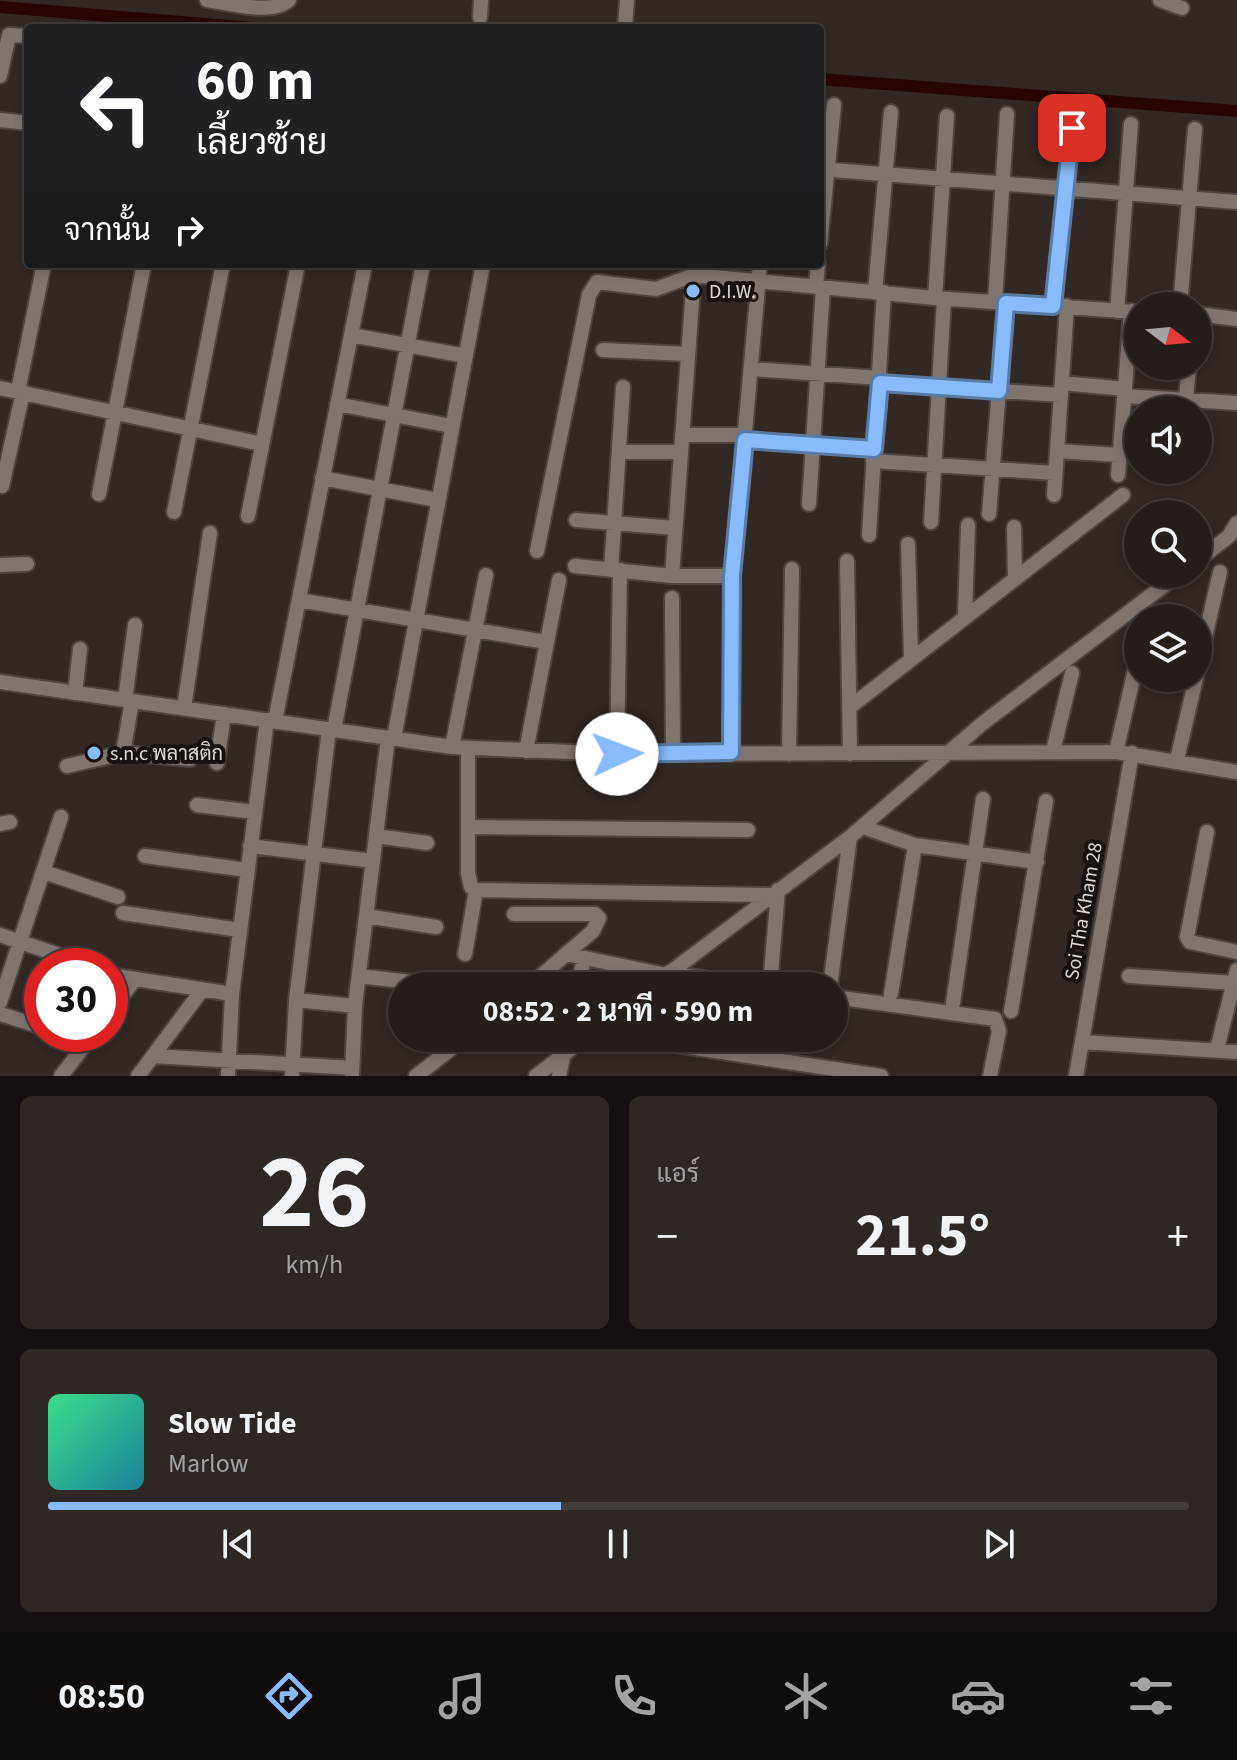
<!DOCTYPE html>
<html lang="th">
<head>
<meta charset="utf-8">
<style>
  :root { --surface:#261e1b; --page:#2e2724; --text:#f1f3f6; --muted:#a4a2a3; --line:#423c3a; --accent:#87bbfb }
  body { margin:0; font-family:"Source Sans 3",Sarabun,sans-serif; background:var(--page); color:var(--text); height:100vh; display:flex; flex-direction:column; font-size:30px; white-space:nowrap }
  * { box-sizing:border-box; margin:0 }
  p { font-size:26px; color:var(--muted) }
  .icon { flex:none; width:44px; height:44px; fill:none; stroke:currentColor; stroke-width:2; stroke-linecap:round; stroke-linejoin:round }
  .map { position:relative; height:1076px; overflow:hidden }
  .sheet { display:flex; flex-direction:column; gap:20px; padding:20px; background:#15100f; flex:1 }
  .sheet>* { flex:none }
  .banner { position:absolute; left:24px; top:24px; width:800px; height:244px; border-radius:8px; box-shadow:0 4px 12px #0003,0 0 0 2px var(--line); background:#202124; color:#fff; overflow:hidden }
  .needle { width:52px; rotate:106deg }
  .tools { position:absolute; left:1124px; top:292px; display:grid; gap:16px }
  .tools a { display:grid; place-items:center; width:88px; height:88px; border-radius:50%; background:var(--surface); box-shadow:0 4px 12px #0003,0 0 0 2px var(--line); font-size:40px }
  .speed { position:absolute; left:24px; top:948px; display:flex; gap:16px; font-size:40px; font-weight:700; text-align:center }
  .speed>* { display:grid; place-content:center; width:104px; height:104px; border-radius:50%; background:var(--surface); box-shadow:0 4px 12px #0003,0 0 0 2px var(--line); line-height:1 }
  .speed .limit { border:12px solid #d22; background:#fff; color:#111 }
  .pin { position:absolute; display:grid; place-items:center; width:68px; height:68px; color:#fff; margin:-34px; border-radius:16px; box-shadow:0 4px 12px #0006 }
  .me { position:absolute; width:88px; margin:-44px; rotate:88deg; stroke-linejoin:round; filter:drop-shadow(0 0 6px #0008) }
  .turn { display:flex; align-items:center; gap:28px; height:168px; padding:0 40px; font-size:36px }
  .turn .icon { width:104px; height:104px; stroke-width:2.5 }
  .turn b { display:block; font-size:56px; line-height:68px }
  .then { display:flex; align-items:center; height:76px; padding:0 40px; background:#0003; gap:16px; font-size:30px }
  .big { font-size:60px; font-weight:700; line-height:1.1 }
  .sheet .widget { flex:1; display:flex; flex-direction:column; justify-content:center; gap:12px; min-width:0; padding:0 28px; border-radius:12px; background:var(--page) }
  .sheet .dial { align-items:center; gap:0 }
  .dial b { font-size:104px; line-height:1 }
  .song { display:flex; align-items:center; gap:24px }
  .cover { width:96px; height:96px; border-radius:12px; background:linear-gradient(135deg,hsl(150 70% 55%),hsl(190 70% 35%)) }
  .played { height:8px; border-radius:4px; background:linear-gradient(90deg,var(--accent) 45%,var(--line) 45%) }
  .keys { display:flex; justify-content:space-around; direction:ltr }
  .heat { display:flex; justify-content:space-between; align-items:center; font-size:44px; direction:ltr }
  .sheet .tiles { flex:1; display:grid; gap:20px; grid-template-columns:1fr 1fr }
  .widget:last-child { grid-column:span 2 }
  .trip { position:absolute; left:388px; top:972px; width:460px; height:80px; border-radius:40px; background:var(--surface); box-shadow:0 4px 12px #0003,0 0 0 2px var(--line); font-weight:700; line-height:80px; text-align:center }
  .menu { display:flex; height:128px; justify-content:space-around; align-items:center; background:#0f0c0b; color:var(--muted) }
  .menu .icon { width:56px; height:56px }
  .menu .selected { color:var(--accent) }
  .menu b { font-size:36px; color:var(--text) }
  .map>svg:first-child { display:block }
  .lines { fill:none; stroke-linecap:round; stroke-linejoin:round }
  .canal { stroke:#270500; stroke-width:12 }
  .minor-casing { stroke:#4d4541; stroke-width:18 }
  .minor { stroke:#817570; stroke-width:14 }
  .route-casing { stroke:#587aa3; stroke-width:20 }
  .route { stroke:#87bbfb; stroke-width:14 }
  .poi-dot { fill:#87bbfb; stroke:#171210; stroke-width:3 }
  .labels { text-anchor:middle; stroke-width:8; stroke-linejoin:round; paint-order:stroke }
  .poi-label { font-size:20px; fill:#dfd8d5; stroke:#171210; text-anchor:start }
  .street-label { font-size:20px; fill:#dfd8d5; stroke:#171210 }
</style>
</head>
<body>
<div class="map">
<svg width="1237" height="1076" viewBox="0 0 1237 1076">
  <rect width="100%" height="100%" fill="#322824"/>
  <g class="lines">
    <path class="canal" d="M0,7L253,28
      M820,79L1237,111"/>
    <g class="minor-casing">
      <path id="minor" d="M207,0C229,3 272,16 289,0
        M1160,0L1182,8
        M480,17L481,0
        M625,27L627,0
        M0,76L9,35L28,36
        M0,120L28,123
        M820,169L1237,202
        M820,244L834,105
        M816,287L818,264
        M875,292L891,112
        M935,298L947,116
        M995,302L1007,114
        M1053,306L1072,128
        M1180,306L1195,129
        M1117,311L1131,124
        M1198,314L1237,319
        M351,335L466,356
        M603,350L687,354
        M751,369L880,378
        M880,383L1061,395
        M1062,383L1125,389
        M0,388L262,444
        M18,391L44,264
        M1124,396L1237,403
        M337,404L451,426
        M1185,410L1189,366
        M682,435H745
        M745,440L874,449
        M1057,451L1119,455
        M619,452H681
        M873,461L1055,473
        M1118,475L1131,311
        M322,478L437,500
        M2,486L23,392
        M99,494L144,264
        M1054,495L1067,306
        M809,504L823,288
        M174,512L223,264
        M989,514L1006,303
        M248,516L298,264
        M576,520L675,528
        M931,522L944,299
        M1014,527L1015,579
        M869,535L884,292
        M908,544L911,659
        M537,551L589,295L597,282L656,289L694,275L935,298L1138,312
        M1198,560L1229,536L1237,523
        M847,561L850,754
        M0,565L27,564
        M575,566L672,576H732L760,264
        M611,570L623,387
        M672,576L694,275
        M672,598L673,752
        M299,600L546,642
        M965,615L968,525
        M1198,668L1220,572
        M0,682L452,747L617,754L1116,752L1237,772
        M75,693L80,649
        M125,700L135,625
        M850,707L1123,495
        M184,708L210,533
        M275,721L365,264
        M334,730L423,264
        M394,738L483,264
        M452,747L486,575
        M468,748V873L471,887L476,890L771,895
        M526,751L559,580
        M1053,751L1072,673
        M731,752L732,576
        M1116,752L1138,657
        M123,753L132,701
        M617,754L620,570
        M789,754L792,569
        M1177,760L1196,678
        M217,763L224,714
        M67,766L123,753L190,759
        M197,805L254,812
        M0,824L10,822
        M468,827L748,830
        M863,827L915,845L1037,862
        M1207,832L1187,937L1190,942L1237,952
        M376,836L427,843
        M250,846L373,861
        M145,856L247,870
        M44,872L118,897
        M123,913L240,930
        M514,914H595L599,918L593,931L566,954
        M366,916L436,927
        M0,935L91,966
        M465,954L476,890
        M668,973L757,986
        M771,974L778,890
        M110,975L232,994
        M359,976L419,983
        M1129,976L1234,983
        M530,986L566,954L666,975
        M578,986L584,958
        M652,986L850,837L983,723L1179,574
        M830,986L850,837
        M891,994L915,845
        M834,997L995,1019L999,1031L990,1076
        M296,1000L355,1006
        M0,1002L61,817
        M953,1003L983,799
        M1011,1011L1046,801
        M110,1012L135,979
        M0,1014L42,1027
        M628,1038L881,1076
        M1082,1042L1237,1052
        M1217,1049L1237,970
        M153,1056L352,1068
        M61,1076L93,1034
        M138,1076L202,990
        M228,1076L232,994L267,720
        M292,1076L296,1000L329,729
        M352,1076L355,1006L388,738
        M416,1076L465,1038
        M536,1076L585,1038
        M559,1076L567,1038
        M1076,1076L1132,753"/>
    </g>
    <use href="#minor" class="minor"/>
  </g>
  <g class="lines">
    <g class="route-casing">
      <path id="route" d="M617,754L731,752L732,576L745,440L874,449L880,383L999,391L1006,303L1053,306L1072,128"/>
    </g>
    <use href="#route" class="route"/>
  </g>
  <g class="poi-dot">
    <circle cx="693" cy="291" r="8"/>
    <circle cx="94" cy="753" r="8"/>
  </g>
  <g class="labels">
    <g class="poi-label">
      <text x="709" y="298">D.I.W.</text>
      <text x="110" y="760">s.n.c พลาสติก</text>
    </g>
    <g class="street-label">
      <text transform="translate(1083 911) rotate(-80)" y="7">Soi Tha Kham 28</text>
    </g>
  </g>
</svg>
<div class="tools">
<a><svg class="needle" viewBox="-14 -14 28 28"><path d="M0-13l5 13h-10z" fill="#e53935"/><path d="M0 13l5-13h-10z" fill="#a4a2a3"/></svg></a>
<a><svg class="icon" aria-label="sound" viewBox="0 0 24 24"><path d="M4 9h4l5-4v14l-5-4H4zM17 9q2 3 0 6"/></svg></a>
<a><svg class="icon" aria-label="search" viewBox="0 0 24 24"><circle cx="10" cy="10" r="6"/><path d="M15 15l6 6"/></svg></a>
<a><svg class="icon" aria-label="layers" viewBox="0 0 24 24"><path d="M12 4l9 5-9 5-9-5zM3 14l9 5 9-5"/></svg></a>
</div>
<div class="speed"><div class="limit">30</div></div>
<div class="pin" style="left:1072px;top:128px;background:#d93025"><svg class="icon" aria-label="arrive" viewBox="0 0 24 24"><path d="M6 21V4h12l-3 4 3 4H6"/></svg></div>
<svg class="me" style="left:617px;top:754px" viewBox="-20 -20 40 40"><circle r="19" fill="#fff"/><path d="M0-13L10 11 0 6-10 11z" fill="#87bbfb"/></svg>
<div class="trip">08:52 · 2 นาที · 590 m</div>
<div class="banner">
<div class="turn"><svg class="icon" aria-label="left" viewBox="0 0 24 24"><path d="M17 20v-9H6M10 6l-5 5 5 5"/></svg><div><b>60 m</b>เลี้ยวซ้าย</div></div>
<div class="then">จากนั้น<svg class="icon" aria-label="right" viewBox="0 0 24 24"><path d="M7 20v-9h11M14 6l5 5-5 5"/></svg></div>
</div>
</div>
<section class="sheet">
<div class="tiles">
<div class="widget dial"><b>26</b><p>km/h</p></div>
<div class="widget"><p>แอร์</p>
<div class="heat"><a>−</a><b class="big">21.5°</b><a>+</a></div>
</div>
<div class="widget">
<div class="song"><i class="cover"></i><div><b>Slow Tide</b><p>Marlow</p></div></div>
<div class="played"></div>
<div class="keys"><svg class="icon" aria-label="previous" viewBox="0 0 24 24"><path d="M18 5L8 12l10 7zM5 5v14"/></svg><svg class="icon" aria-label="pause" viewBox="0 0 24 24"><path d="M8 5v14M16 5v14"/></svg><svg class="icon" aria-label="next" viewBox="0 0 24 24"><path d="M6 5l10 7-10 7zM19 5v14"/></svg></div>
</div>
</div>
</section>
<nav class="menu">
<b>08:50</b>
<svg class="icon selected" aria-label="directions" viewBox="0 0 24 24"><path d="M12 3l9 9-9 9-9-9zM9 14v-3h6M13 9l2 2-2 2"/></svg>
<svg class="icon" aria-label="music" viewBox="0 0 24 24"><path d="M9 18V5l10-2v13"/><circle cx="6" cy="18" r="3"/><circle cx="16" cy="16" r="3"/></svg>
<svg class="icon" aria-label="phone" viewBox="0 0 24 24"><path d="M5 4h4l2 5-3 2q2 4 5 5l2-3 5 2v4C11 20 4 13 5 4z"/></svg>
<svg class="icon" aria-label="climate" viewBox="0 0 24 24"><path d="M12 3v18M4 7l16 10M4 17L20 7"/></svg>
<svg class="icon" aria-label="car" viewBox="0 0 24 24"><path d="M5 17H2v-5l4-1 3-4h7l3 4 3 1v5h-3M9 17h6M6 11h13"/><circle cx="7" cy="17" r="2"/><circle cx="17" cy="17" r="2"/></svg>
<svg class="icon" aria-label="filters" viewBox="0 0 24 24"><path d="M4 7h16M4 17h16"/><circle cx="9" cy="7" r="2"/><circle cx="15" cy="17" r="2"/></svg>
</nav>
</body>
</html>
